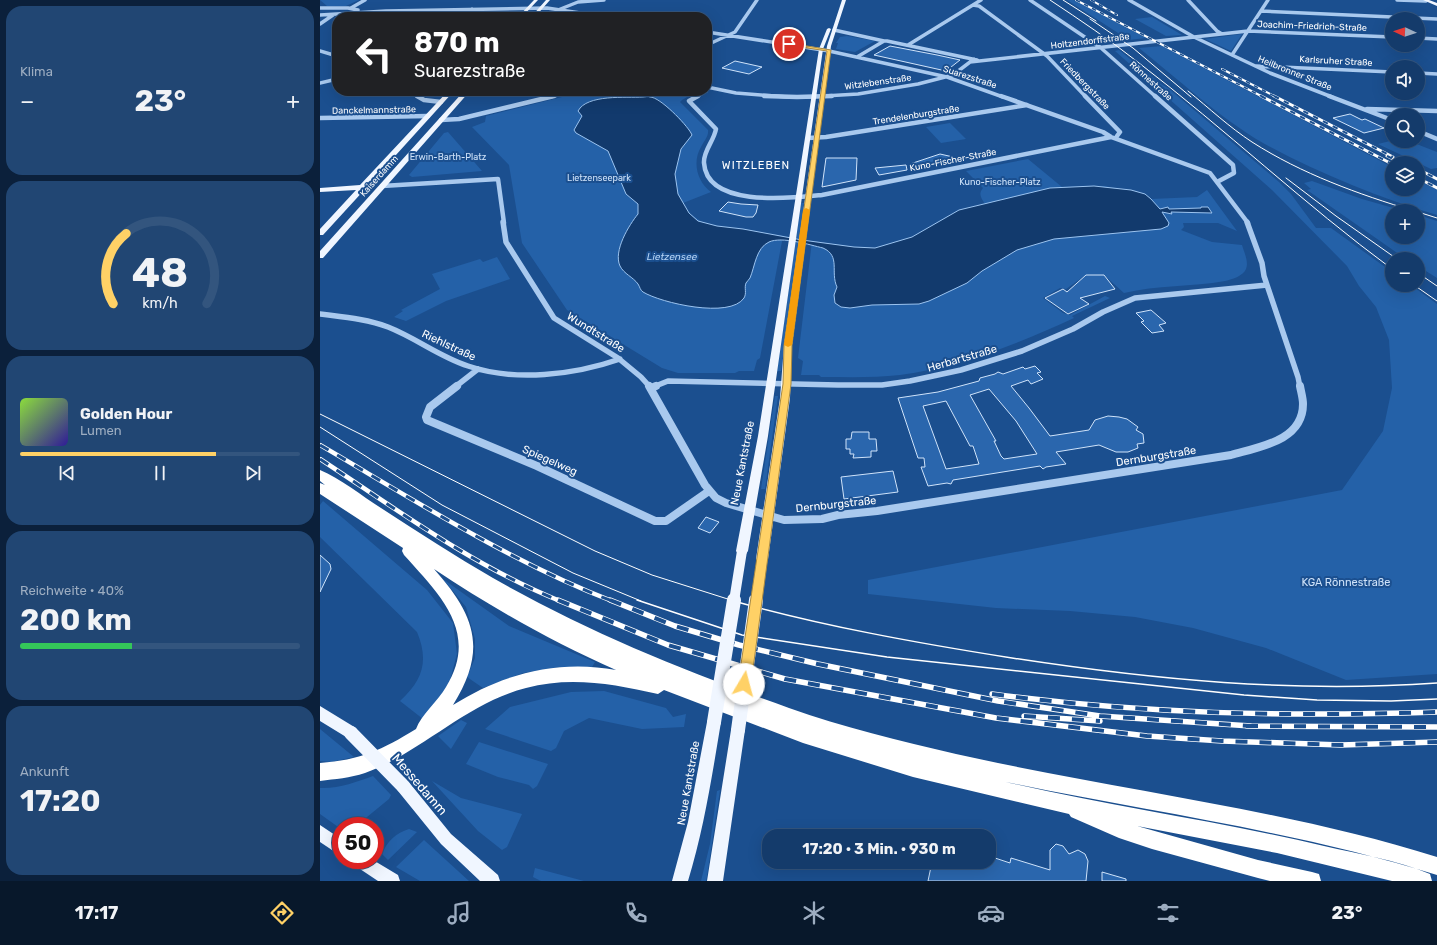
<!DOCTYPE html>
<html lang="de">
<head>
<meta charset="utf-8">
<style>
  :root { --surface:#143b6b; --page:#214673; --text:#f1f3f6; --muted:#9dadc1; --line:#33557e; --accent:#ffd166 }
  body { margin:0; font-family:Rubik,sans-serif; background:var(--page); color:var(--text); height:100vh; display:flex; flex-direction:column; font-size:15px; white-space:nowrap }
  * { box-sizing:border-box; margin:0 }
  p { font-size:13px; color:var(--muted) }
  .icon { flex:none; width:22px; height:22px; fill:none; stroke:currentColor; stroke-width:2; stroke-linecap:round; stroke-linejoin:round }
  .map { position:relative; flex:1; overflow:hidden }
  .panel { display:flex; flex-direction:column; gap:6px; padding:6px; background:#0b203b; width:320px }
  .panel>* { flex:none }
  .guide { position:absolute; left:12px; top:12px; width:380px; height:84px; border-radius:16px; box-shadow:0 4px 16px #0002,0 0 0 1px var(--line); background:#202124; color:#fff; overflow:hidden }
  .needle { width:26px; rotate:273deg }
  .controls { position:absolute; left:1065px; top:12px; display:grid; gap:8px }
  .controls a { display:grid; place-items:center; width:40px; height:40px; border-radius:50%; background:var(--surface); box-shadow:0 4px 16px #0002,0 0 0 1px var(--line); font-size:20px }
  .speed { position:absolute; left:12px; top:817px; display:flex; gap:8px; font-size:20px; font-weight:700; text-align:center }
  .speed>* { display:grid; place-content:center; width:52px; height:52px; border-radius:50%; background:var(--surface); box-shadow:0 4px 16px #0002,0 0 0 1px var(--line); line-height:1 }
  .speed .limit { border:6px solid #d22; background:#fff; color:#111 }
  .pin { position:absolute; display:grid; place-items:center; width:34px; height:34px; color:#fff; margin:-17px; border:2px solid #fff; border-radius:50%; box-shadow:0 1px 4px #0007 }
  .me { position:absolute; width:44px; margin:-22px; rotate:8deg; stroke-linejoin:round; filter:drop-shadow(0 0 3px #0008) }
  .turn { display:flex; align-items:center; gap:14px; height:84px; padding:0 16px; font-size:18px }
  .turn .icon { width:52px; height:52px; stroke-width:2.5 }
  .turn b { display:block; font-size:28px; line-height:34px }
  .big { font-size:30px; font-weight:700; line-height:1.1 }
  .panel .widget { flex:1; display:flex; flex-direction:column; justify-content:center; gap:6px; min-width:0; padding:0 14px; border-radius:16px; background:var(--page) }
  .panel .dial { align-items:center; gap:0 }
  .dial svg { height:104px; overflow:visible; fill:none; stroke:var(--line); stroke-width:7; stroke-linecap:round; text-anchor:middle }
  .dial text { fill:var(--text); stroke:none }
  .song { display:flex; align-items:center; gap:12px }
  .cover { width:48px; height:48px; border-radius:6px; background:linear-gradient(135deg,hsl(90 70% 55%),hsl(250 70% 35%)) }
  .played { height:4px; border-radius:2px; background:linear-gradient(90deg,var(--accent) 70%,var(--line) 70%) }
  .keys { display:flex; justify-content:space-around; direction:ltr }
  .heat { display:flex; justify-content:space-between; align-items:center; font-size:22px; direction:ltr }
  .charge { height:6px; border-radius:3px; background:linear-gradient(90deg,#34c759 40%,var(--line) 0) }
  .trip { position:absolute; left:442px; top:829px; width:234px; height:40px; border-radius:16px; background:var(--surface); box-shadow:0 4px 16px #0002,0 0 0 1px var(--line); font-weight:700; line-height:40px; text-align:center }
  .menu { display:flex; height:64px; justify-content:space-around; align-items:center; background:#08182b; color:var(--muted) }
  .menu .icon { width:28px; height:28px }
  .menu .current { color:var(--accent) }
  .menu b { font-size:18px; color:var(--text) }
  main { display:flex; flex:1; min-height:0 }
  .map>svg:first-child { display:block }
  .green { fill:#2461a8 }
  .water { fill:#123a6d; stroke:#9cc4f0 }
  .building { fill:#2a66ad; stroke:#cfe3fa; fill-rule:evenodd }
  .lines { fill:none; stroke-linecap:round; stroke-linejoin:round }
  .minor-far3 { stroke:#a9c9ee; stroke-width:3.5 }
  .minor-far2 { stroke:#a9c9ee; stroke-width:4.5 }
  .minor-far1 { stroke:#a9c9ee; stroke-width:5.5 }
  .minor { stroke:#a9c9ee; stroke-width:8 }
  .major { fill:#f0f6ff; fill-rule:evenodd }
  .highway { fill:#fff; fill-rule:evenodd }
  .tram-far1 { stroke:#fff; stroke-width:1 }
  .tram { stroke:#fff; stroke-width:1.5 }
  .rail-far3-casing { stroke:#fff; stroke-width:2 }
  .rail-far2-casing { stroke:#fff; stroke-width:3 }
  .rail-far1-casing { stroke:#fff; stroke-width:4.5 }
  .rail-casing { stroke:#fff; stroke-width:5.5 }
  .rail-far3 { stroke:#1b4f8f; stroke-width:1.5; stroke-dasharray:4.5; stroke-linecap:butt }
  .rail-far2 { stroke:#1b4f8f; stroke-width:2; stroke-dasharray:5.5; stroke-linecap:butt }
  .rail-far1 { stroke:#1b4f8f; stroke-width:3; stroke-dasharray:10; stroke-linecap:butt }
  .rail { stroke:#1b4f8f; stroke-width:4; stroke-dasharray:12; stroke-linecap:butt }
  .major-bridge-far1 { stroke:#f0f6ff; stroke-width:10 }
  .major-bridge { stroke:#f0f6ff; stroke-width:14 }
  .route { fill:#ffd166; stroke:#a68842 }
  .slow { fill:#f59e0b }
  .labels { text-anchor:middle; stroke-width:4; stroke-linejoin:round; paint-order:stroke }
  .far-street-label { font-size:9px; fill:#fff; stroke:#1b4f8f }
  .far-park-label { font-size:9px; fill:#cfe3fa; stroke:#1b4f8f }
  .far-water-label { font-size:10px; font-style:italic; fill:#b5d3f5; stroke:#1b4f8f }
  .far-quarter-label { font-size:11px; letter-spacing:1px; fill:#fff; stroke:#1b4f8f }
  .street-label { font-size:11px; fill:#fff; stroke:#1b4f8f }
  .park-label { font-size:11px; fill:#cfe3fa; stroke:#1b4f8f }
  .near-street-label { font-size:13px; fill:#fff; stroke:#1b4f8f }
</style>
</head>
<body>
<main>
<section class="panel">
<div class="widget"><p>Klima</p>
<div class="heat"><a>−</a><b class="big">23°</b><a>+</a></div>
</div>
<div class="widget dial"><svg viewBox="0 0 100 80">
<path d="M14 69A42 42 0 1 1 86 69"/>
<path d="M14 69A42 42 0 0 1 24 15" stroke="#ffd166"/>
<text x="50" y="56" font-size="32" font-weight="700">48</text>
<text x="50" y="72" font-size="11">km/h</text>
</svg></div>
<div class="widget">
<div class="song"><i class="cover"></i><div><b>Golden Hour</b><p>Lumen</p></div></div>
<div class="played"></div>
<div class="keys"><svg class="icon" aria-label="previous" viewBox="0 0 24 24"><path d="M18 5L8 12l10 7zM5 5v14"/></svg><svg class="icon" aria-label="pause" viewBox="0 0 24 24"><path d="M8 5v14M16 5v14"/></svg><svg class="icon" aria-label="next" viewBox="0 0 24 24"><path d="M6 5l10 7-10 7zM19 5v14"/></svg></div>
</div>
<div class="widget"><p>Reichweite · 40%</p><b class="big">200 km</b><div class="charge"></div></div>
<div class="widget"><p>Ankunft</p><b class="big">17:20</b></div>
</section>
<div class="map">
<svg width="1117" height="881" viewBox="0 0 1117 881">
  <rect width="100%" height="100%" fill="#1b4f8f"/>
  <path class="green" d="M0,0H39L26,6H7Z
    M747,0H754L826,38L809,40Z
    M192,11L186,17H151C160,8 180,11 192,11Z
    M832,17L862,35L846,36L815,19Z
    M922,34L911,51L885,39Z
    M527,36L555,41L535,52L516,49L518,43H516L520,37Z
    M842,46L1072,167V189H1098V180L1117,190V215C1059,198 996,172 943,143C900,118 858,79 819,48Z
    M799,50L841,84L848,88L959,182L971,194L996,228H1011L1072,272V285H1091L1117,304V674L1026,680L946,648L873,628L815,617L750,611L676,608L548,594V580L1022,490L1063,431L1072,388L1069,340L1056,307L1039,286L1027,266L952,190L795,51Z
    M266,91H378L362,100L360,102L388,130C389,136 384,141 381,147C372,162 377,182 391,192L363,203L369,213L382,222L397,226L463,236L440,358L437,360L434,371H419L415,373H358L342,368L247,310L202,243L189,165L152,127L165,122L166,116Z
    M630,123L646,139L621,143L606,127Z
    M128,132L162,171L92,177L89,175L124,133Z
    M1070,141L1081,146L1094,143L1117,152V168L1111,169L1058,144Z
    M708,159L742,187L784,186L817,192L831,199L877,197L887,190L917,231L898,223H863L864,227L861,230L892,242L922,245C924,252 929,262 926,269C923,276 913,279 905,281C872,287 837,285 804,293L784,275H766L746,289L740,288L723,298L743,313L750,315L785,296L790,298L752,316L754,318C700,343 640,367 580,375C554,378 528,377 501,377L499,375H481L483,361L478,358L492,241L534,247L555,248L592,237L639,210L665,204C661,198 658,194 663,188L646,171Z
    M992,181L1042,199L1084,211H1072V237H1098V215L1117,221V278L1098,266V259H1086L1083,257L987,190L991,189L984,183Z
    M481,203H484L461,371H457Z
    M177,257L190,279L126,301L86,321L74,317L83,311L81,310L120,289L112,274L160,259L163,262Z
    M455,396H458L445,489H441Z
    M3,501L107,590L133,623L137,654L129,684L103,719L80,701C103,680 109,661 97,632L0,537V505Z
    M123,579L189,626L275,662L272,667H240L203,673L163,688L147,677L155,658V639L146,607Z
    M284,691L346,708L353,717L366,714L364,727L322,729L269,718L244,731L236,748L231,751L165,729L190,707L251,692Z
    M141,720L147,723L131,749L118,736Z
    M0,729L34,757L11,762L0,761Z
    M159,742L228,764L217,786L213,789L209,785L178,777L146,764Z
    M53,776L71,795L69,799L36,826H21V829L0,814V788C18,789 36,782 53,776Z
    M112,781L141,798L202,814L187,847L182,850L158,831Z
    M400,790L387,876L386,881H381L390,844L397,791Z
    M89,829L97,832L68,860L62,854C67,841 76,833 89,829Z
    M104,840L149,881H100L76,867Z
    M215,868L264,881H221L213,877Z"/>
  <path class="water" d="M323,97C325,97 328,96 330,97C340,97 366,124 371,133L372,135L361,149L355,174L358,194L369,213L378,221L397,226L423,229L482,240L534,247L555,248L592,237L639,210L730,188L774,186L811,190L825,194L831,199L840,209L848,207L849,209L881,208V207H888L892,213L851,212L852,214L842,212L849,223L848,226L841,229L734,239L697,250L662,271L647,283L609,301L599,304L552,305L530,308L521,307L515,303L514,295L517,287C510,272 521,256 503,248C490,245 462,236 449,242C436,248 435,266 430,278C429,280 427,281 426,283C424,288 427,293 424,298C410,319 341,303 323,292C320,290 320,287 318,284C313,277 304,274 300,266C293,251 309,225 318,214V204L306,194L288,151L256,133L254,130L262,116L258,111C267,94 306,98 323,97Z"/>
  <path class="building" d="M570,46L617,55L640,60L626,71L554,55Z
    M415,61L442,67L429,74L402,68Z
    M1030,114L1042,120L1045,119L1064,128L1044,133L1013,118Z
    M620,154L642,159L591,169L590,164Z
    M506,158H537L536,180L502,187Z
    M586,165L587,170L559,175L555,168Z
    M408,202L421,204L438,205L436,213L433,217H426L399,211Z
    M766,275H784L795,289L760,298L769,304L748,314L725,298L743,289L747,292Z
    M831,310L846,323L839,325L844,331L832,333L821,322L824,321L816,313Z
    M715,366L721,372L717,373L723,379L711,384L708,380L691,386L709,408L730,436L769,430L775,420L788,416L799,417L807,419L818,427L816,430L823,434L824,443L817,444L818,448L808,452H796L779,445L736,452L746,464L726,467L723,469L720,466L633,480L631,484L627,483L608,486L601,467H605L604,458H598L578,398L618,392L659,381L660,378L675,374L678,372L683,374L703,367L705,369ZM669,389L696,421L717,454L684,459L681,456L674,441H676L650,395ZM626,401L650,446H653L659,464L626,469L603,406Z
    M532,432H549V439H556L557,451H551V457L533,458L534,454H530V449H526V439H531Z
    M573,471L578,492L524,499L521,477Z
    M386,517L399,522L390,533L378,528Z
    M0,555L10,564L11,569L0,592Z
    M736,844L743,846L749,854L758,850L765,854L768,861L766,881H608L612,862H669V856L690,863L691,858L730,870V850Z
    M782,872L806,879V881H782Z"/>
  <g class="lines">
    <path class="minor-far3" d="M710,0L781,48L836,97
      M809,0L874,37L950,73L1012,97
      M868,0L897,31L902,34
      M1077,0L1106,1
      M653,5L659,6L727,56L766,97
      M0,8H28L38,10
      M31,8L45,0
      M238,10L258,2L284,0
      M941,11L1117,19
      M0,15L66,11L227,8L287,17
      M144,17L152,9
      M0,24L13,15
      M514,30L564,41
      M387,32L509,51L627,77L683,97
      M1098,38L1117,39
      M387,45L415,32L437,0
      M588,45L661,0
      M0,51L17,56
      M912,55L948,0
      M537,57L564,41H567L657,60
      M650,62L928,31L1072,37
      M936,66L1072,72
      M1098,73L1117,74
      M0,83L17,79
      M387,87L416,93L468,97
      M89,91L99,97
      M230,97L254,91
      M376,97L386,91
      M487,97L538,94L598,84L633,75L654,59"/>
    <path class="minor-far2" d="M97,96L104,100L121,102
      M378,96L369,101L396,129C394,141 383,151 384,163C387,208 471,198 502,195L791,137
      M444,96L477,97L512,96
      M681,96L783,132L791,137L890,173L928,223
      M765,96L800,132L797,136
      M835,96L913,165L914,173L897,182
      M1009,96L1072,120
      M1047,109L1117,111
      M0,118L108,116
      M121,120L139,119L234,96
      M1098,131L1117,139
      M488,138L506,137L707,105
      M62,186L178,179L184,223"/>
    <path class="minor-far1" d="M183,222L186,242L234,318L298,358L321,377L330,387
      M927,222L942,263L944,276L978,377L980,387
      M0,314C23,317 47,319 68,327C96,338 120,357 148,366C195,382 254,375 300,359
      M135,387L158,369
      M333,387L348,381L518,385H562L590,381L641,370L702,351L753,329L783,312L815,298L947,285"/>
    <path class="minor" d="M137,386L110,407L106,417L107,420L217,466L335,521H346L389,491
      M329,386L385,485L396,498L406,503L464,520L502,519L518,515L557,511L911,455C939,447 983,441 983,404C983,398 981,392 980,386
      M331,388L336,386"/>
    <path class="major" d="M214,0H218L202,17H198Z
      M226,0H230L215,17H211Z
      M522,0H526L511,46L472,345L470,398L448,559L446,563L442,564L438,563L436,559L460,398L464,345L507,46Z
      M1103,0H1109L1117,3V6Z
      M509,28L511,29L503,49L448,436L428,551L426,554L422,556L418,554L416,551L438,436L499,49L507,29Z
      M128,91H134L46,188L3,235H0V229L36,190L0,192V188L40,185Z
      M144,91H150L3,258H0V251Z
      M0,706L36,728L38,733L36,738L31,740L0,721Z
      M394,715L399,717L401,722C392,776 384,829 368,881H352L368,822L387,722L389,717Z
      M418,723L423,725L425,730L403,881H387L411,730L413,725Z
      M83,779L88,781L131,834L178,875L180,881H160L121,844L78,791L76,786L78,781Z
      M0,825L21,839V856L0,842Z
      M31,860H53L78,875L80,881H58L34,865Z"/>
    <path class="highway" d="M0,470C20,478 42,496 61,508C98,532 135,556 173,578C267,632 367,672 469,708C523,727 580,741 636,754C796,790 960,808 1117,857V875C976,831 830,812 686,782C792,807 899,821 1004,846C1039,854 1076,860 1110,874L1112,881H1072L957,853L817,826L938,860L992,872L999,874L1001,881H950L938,878L832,849L799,838L751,817L749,814L593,777L483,743L344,690L338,694C294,684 250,676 206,688C146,703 102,752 45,773C30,778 15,779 0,781V763C40,760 62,750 96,729C101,715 118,701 126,687C160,632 119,594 84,555L82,551L83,548L0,494V483L5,485L0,481ZM114,569C171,607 232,642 296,670C238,659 182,674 133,705C168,649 155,615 114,569Z"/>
    <path class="tram-far1" d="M730,0C760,20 790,40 819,63C905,129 984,204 1072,269
      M743,0L776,21
      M770,19L813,48L871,97
      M868,91C889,108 909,127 932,142C982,174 1038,194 1094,211
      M966,178L1016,216L1077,259
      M1098,212L1117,218
      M1098,273L1117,286
      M1094,285L1117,301
      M0,414L275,551L332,575L414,601
      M0,427L122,505L253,573L321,601"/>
    <path class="tram" d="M317,600L422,635L567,657L924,695L997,700L1071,701L1117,699
      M410,600C502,626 597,643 692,658C835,680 972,693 1117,683"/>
    <g class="rail-far3-casing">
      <path id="rail-far3" d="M756,0L943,97
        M771,0L797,15
        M902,69L956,97"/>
    </g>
    <g class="rail-far2-casing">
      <path id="rail-far2" d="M941,96L1072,164
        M954,96L1073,157
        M1067,156L1081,163
        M1098,169L1117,179
        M1098,178L1117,188"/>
    </g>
    <g class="rail-far1-casing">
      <path id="rail-far1" d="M0,445C94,500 191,562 292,601
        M0,459C76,509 155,567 240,601"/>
    </g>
    <g class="rail-casing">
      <path id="rail" d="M238,600L348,645L465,679L676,718L827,736L902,741L1021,745L1117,742
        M290,600L355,626L419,645L498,664L678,701L780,716L931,726
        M672,694C822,714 966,717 1117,712
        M704,716L780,721
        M926,726L1117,727"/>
    </g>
    <use href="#rail-far3" class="rail-far3"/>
    <use href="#rail-far2" class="rail-far2"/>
    <use href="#rail-far1" class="rail-far1"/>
    <use href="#rail" class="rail"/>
    <path class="major-bridge-far1" d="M414,601L422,551
      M436,601L442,559"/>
    <path class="major-bridge" d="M394,722L414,600
      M418,730L436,600
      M31,733L83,786"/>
  </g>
  <path class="route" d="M469,43L511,50L472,345L471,384L431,684L429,688L424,690L420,688L418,684L463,384L464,345L507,51L468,45Z"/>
  <path class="slow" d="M486,208L490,210L472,345L468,347L464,345L483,210Z"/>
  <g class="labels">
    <g class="far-street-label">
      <text transform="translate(992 26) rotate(2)" y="3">Joachim-Friedrich-Straße</text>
      <text transform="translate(770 41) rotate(-7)" y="3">Holtzendorffstraße</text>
      <text transform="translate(1016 61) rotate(3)" y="3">Karlsruher Straße</text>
      <text transform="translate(975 73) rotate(22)" y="3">Heilbronner Straße</text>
      <text transform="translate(650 77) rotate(18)" y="3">Suarezstraße</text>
      <text transform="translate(831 81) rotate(42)" y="3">Rönnestraße</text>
      <text transform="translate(558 82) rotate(-8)" y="3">Witzlebenstraße</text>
      <text transform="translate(765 84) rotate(46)" y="3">Friedbergstraße</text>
      <text transform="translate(54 110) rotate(-1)" y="3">Danckelmannstraße</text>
      <text transform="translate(596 115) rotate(-9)" y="3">Trendelenburgstraße</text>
      <text transform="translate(633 160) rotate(-11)" y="3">Kuno-Fischer-Straße</text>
      <text transform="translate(59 176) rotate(-48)" y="3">Kaiserdamm</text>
    </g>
    <g class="far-park-label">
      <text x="128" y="160">Erwin-Barth-Platz</text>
      <text x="279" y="181">Lietzenseepark</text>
      <text x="680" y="185">Kuno-Fischer-Platz</text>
    </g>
    <g class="far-water-label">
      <text x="352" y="260">Lietzensee</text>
    </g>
    <g class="far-quarter-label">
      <text x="436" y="169">WITZLEBEN</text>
    </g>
    <g class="street-label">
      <text transform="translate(276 332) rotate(32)" y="4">Wundtstraße</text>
      <text transform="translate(129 345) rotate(25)" y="4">Riehlstraße</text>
      <text transform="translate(642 358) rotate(-16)" y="4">Herbartstraße</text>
      <text transform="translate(836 456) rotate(-9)" y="4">Dernburgstraße</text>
      <text transform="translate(230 460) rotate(24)" y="4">Spiegelweg</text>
      <text transform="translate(422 463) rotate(-79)" y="4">Neue Kantstraße</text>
      <text transform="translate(516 504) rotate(-6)" y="4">Dernburgstraße</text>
      <text transform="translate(368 783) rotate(-80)" y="4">Neue Kantstraße</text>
    </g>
    <g class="park-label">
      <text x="1026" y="586">KGA Rönnestraße</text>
    </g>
    <g class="near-street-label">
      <text transform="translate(100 784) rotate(49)" y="5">Messedamm</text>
    </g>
  </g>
</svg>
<div class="controls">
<a><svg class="needle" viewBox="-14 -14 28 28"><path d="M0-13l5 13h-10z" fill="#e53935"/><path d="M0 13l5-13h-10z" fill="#9dadc1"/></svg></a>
<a><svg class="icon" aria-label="sound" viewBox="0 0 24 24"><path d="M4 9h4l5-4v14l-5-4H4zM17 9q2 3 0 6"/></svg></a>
<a><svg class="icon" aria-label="search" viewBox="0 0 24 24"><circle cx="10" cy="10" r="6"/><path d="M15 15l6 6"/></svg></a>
<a><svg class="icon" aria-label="layers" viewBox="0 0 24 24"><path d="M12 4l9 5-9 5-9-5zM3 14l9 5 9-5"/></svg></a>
<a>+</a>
<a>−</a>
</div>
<div class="speed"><div class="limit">50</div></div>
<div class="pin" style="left:469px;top:44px;background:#d93025"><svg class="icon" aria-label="arrive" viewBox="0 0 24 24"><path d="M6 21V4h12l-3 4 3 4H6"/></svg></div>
<svg class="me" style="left:424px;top:684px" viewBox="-20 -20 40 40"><circle r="19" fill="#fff"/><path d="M0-13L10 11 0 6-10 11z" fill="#ffd166"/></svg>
<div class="trip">17:20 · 3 Min. · 930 m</div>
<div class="guide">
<div class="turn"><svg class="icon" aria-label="left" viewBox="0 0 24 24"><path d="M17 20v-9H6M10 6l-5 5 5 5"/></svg><div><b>870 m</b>Suarezstraße</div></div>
</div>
</div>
</main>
<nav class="menu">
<b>17:17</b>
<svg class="icon current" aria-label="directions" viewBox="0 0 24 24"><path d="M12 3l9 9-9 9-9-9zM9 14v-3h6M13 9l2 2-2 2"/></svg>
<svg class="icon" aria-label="music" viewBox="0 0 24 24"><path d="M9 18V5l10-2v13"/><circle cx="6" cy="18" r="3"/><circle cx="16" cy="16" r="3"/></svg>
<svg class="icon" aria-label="phone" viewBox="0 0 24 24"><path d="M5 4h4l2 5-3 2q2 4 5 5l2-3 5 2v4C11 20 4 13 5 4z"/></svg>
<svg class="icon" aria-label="climate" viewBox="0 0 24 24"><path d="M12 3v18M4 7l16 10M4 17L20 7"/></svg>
<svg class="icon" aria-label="car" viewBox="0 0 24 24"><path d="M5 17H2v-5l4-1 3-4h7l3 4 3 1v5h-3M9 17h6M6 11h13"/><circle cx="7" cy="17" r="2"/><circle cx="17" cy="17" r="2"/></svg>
<svg class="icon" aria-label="filters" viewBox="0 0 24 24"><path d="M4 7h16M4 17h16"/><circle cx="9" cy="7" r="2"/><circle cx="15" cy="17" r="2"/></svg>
<b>23°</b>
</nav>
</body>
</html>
